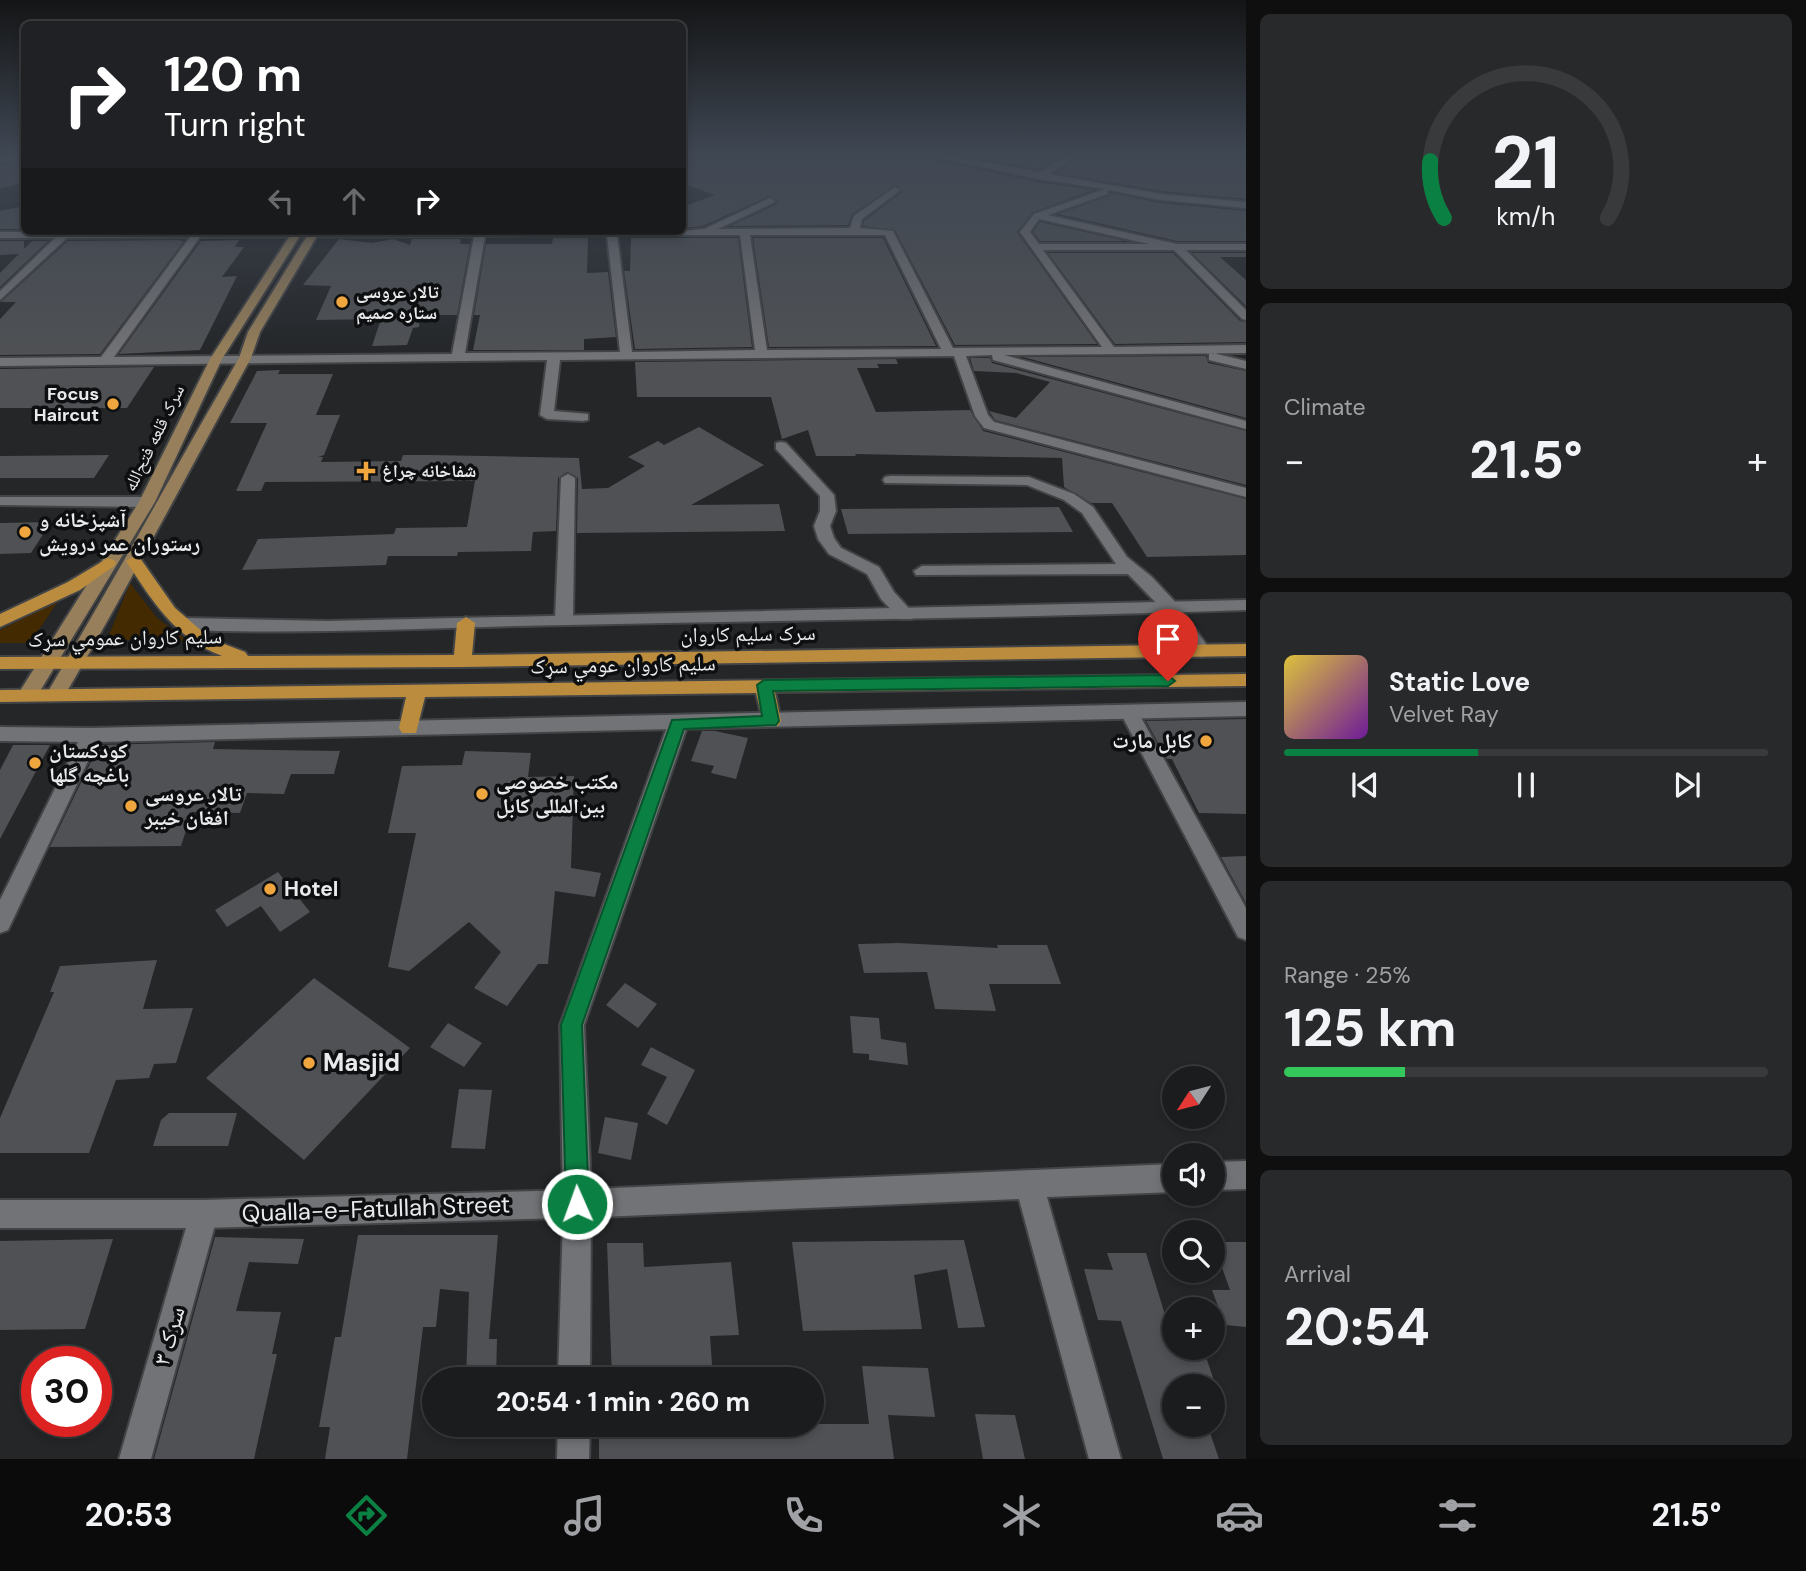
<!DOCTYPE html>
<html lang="en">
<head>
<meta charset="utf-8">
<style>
  :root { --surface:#1b1c1e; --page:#28292b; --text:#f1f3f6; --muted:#a0a1a4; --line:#393a3c; --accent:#0b8043 }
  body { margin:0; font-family:"DM Sans","Noto Naskh Arabic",sans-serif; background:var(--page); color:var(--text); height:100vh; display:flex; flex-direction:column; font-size:26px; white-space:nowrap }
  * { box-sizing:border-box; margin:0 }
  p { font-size:23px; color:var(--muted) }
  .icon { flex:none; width:38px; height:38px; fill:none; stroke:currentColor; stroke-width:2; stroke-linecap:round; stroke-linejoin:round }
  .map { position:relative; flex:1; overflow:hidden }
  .sheet { display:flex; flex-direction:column; gap:14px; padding:14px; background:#0f0f10; width:560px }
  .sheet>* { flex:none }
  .guide { position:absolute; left:21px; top:21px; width:665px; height:214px; border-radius:10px; box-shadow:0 4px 10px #0003,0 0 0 2px var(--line); background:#202124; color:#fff; overflow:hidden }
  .needle { width:46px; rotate:234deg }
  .tools { position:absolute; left:1162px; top:1066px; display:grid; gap:14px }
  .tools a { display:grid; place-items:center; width:63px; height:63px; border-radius:50%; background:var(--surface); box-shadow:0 4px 10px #0003,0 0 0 2px var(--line); font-size:35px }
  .speed { position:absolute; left:21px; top:1346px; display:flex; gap:14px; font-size:35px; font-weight:700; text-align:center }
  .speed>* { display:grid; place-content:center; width:91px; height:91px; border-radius:50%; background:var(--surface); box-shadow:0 4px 10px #0003,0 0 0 2px var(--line); line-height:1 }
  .speed .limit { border:10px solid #d22; background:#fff; color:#111 }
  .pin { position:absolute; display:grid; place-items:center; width:60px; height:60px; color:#fff; margin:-72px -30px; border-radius:50% 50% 50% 0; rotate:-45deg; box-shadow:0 0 7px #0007 }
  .pin .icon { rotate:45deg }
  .me { position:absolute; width:77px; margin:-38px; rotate:358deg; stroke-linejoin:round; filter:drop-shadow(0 0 5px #0008) }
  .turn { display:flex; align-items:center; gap:24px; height:147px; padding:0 28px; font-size:32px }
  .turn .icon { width:91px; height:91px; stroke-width:2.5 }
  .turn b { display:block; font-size:49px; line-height:60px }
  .lanes { display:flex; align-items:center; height:66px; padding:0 28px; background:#0003; justify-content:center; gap:35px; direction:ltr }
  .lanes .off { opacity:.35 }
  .big { font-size:52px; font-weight:700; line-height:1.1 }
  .sheet .tile { flex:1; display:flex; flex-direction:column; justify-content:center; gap:10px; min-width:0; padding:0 24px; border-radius:10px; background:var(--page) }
  .sheet .dial { align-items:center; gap:0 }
  .dial svg { height:182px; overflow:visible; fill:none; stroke:var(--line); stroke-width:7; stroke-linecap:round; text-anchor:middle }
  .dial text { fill:var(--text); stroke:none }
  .song { display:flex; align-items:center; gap:21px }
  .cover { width:84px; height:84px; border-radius:10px; background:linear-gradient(135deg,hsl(50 70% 55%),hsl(280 70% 35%)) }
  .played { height:7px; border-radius:4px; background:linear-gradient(90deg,var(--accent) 40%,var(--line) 40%) }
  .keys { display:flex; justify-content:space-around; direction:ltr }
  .heat { display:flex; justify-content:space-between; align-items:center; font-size:38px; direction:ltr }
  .charge { height:10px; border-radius:5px; background:linear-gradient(90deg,#34c759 25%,var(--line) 0) }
  .trip { position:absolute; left:422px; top:1367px; width:402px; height:70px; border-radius:35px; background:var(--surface); box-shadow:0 4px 10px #0003,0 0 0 2px var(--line); font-weight:700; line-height:70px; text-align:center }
  .menu { display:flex; height:112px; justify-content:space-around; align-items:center; background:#0b0b0c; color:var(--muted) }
  .menu .icon { width:49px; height:49px }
  .menu .selected { color:var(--accent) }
  .menu b { font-size:32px; color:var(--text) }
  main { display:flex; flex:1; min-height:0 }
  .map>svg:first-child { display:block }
  .green { fill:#442a01 }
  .building { fill:#4f5154 }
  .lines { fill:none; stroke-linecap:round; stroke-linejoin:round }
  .minor-casing { stroke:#434446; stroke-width:4 }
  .tertiary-casing { stroke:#434446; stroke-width:4 }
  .secondary-casing { stroke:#434446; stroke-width:4 }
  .primary-casing { stroke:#434446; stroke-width:4 }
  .minor { fill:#727376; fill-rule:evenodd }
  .tertiary { fill:#727376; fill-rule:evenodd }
  .secondary { fill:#967f5a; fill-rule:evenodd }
  .primary { fill:#bb8c3e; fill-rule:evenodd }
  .route { fill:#0b8043; stroke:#07532c; stroke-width:2 }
  .poi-dot { fill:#f0a63e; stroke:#0e0f10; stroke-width:2.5 }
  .labels { text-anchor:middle; stroke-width:7; stroke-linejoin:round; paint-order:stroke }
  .far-poi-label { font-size:18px; font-weight:bold; fill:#e9eaec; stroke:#0e0f10; text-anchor:start }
  .far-street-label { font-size:18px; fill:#e9eaec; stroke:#0e0f10 }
  .poi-label { font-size:21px; font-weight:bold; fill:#e9eaec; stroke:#0e0f10; text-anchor:start }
  .street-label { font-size:21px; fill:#e9eaec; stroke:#0e0f10 }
  .near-poi-label { font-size:24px; font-weight:bold; fill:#e9eaec; stroke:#0e0f10; text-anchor:start }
  .near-street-label { font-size:24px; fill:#e9eaec; stroke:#0e0f10 }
</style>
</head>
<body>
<main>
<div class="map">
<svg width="1246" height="1459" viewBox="0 0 1246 1459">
  <rect width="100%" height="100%" fill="#242628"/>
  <path class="green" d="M130,583L157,618L188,641L107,640Z
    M59,600L30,643H0V630Z"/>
  <path class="building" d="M682,152H910L912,155L1038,182L1094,190L1033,212L1017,232L1097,344L955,345L895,230L863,226L864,221L902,192L901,188L896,185L852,214L848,225L730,226L775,205L778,201L769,196L703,226L682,228V207L715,195L682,183Z
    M942,152H1043L1062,156L1039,169Z
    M1087,152H1114L1131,156L1138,152H1246V199L1161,191L1056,173Z
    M24,160V183L0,188V165Z
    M1111,193L1161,203L1246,211V241H1177L1058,214L1109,196Z
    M24,206V229H0V211Z
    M1040,222L1126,241H1040L1033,232Z
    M553,238H588L587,273L608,272L616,337L584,339V350H473L480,315H474L486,244H552Z
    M631,238H738L752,347L635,349L624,271H630Z
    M753,238H883L936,346L769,347Z
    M339,239L372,243L393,239L410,245L412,239H461L460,244H470L457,315H420L419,327L413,328L407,345L372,346L381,319L316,320L331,286L303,285Z
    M179,240L184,241L100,354L0,355V319L16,302H1L68,241Z
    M239,240L235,247H244L222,277L237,276L200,350L119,354L201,241Z
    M0,241H24V249L32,241H48L0,287V273L19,254L0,255Z
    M1048,253H1173L1240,321L1246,322V342L1115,344Z
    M1192,253H1246V257H1220L1246,280V306Z
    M1206,356L1208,363L1246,371V418L1023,357Z
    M970,358H990L992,363L1246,431V485L995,420L989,411L1016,418L1050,382L1016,373L974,371Z
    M896,359L898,364H877L879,368H857L876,412L970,410L983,431L1246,499V555L1147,557L1112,503H1091L1064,487L1062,458L855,454L856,456H816L808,430L782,439L771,397H637L635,362Z
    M154,367L127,408H0V369Z
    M280,370L278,374H333L316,415H340L324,455L318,457H323L321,462L401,461L403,455H431L579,458L582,489L608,488L645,466L628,457L658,441L664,445L699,427L764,465L691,505L779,504L785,531L577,533L578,478L567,472L558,478L556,531L533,532L531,551L458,552L457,556H388L386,565L242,570L258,539L394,534L396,528L467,527L475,481L265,482L261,491H236L267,423H230L257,371Z
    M109,455L94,478H0V456Z
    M1059,507L1073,532L848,534L841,509Z
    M51,522L31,553L0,554V523Z
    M1246,719V814L1199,813L1172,759H1167L1146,721Z
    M702,731H715L748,738L736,779L711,773L714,766L691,761Z
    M215,742L213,749L340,751L334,774H291L284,794L247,793L240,813L192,812L181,846L50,847L99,745Z
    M13,745H50L0,839V770Z
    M465,751L531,753L528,777L574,776L571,868L601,873L595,897L555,891L548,964H538L507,1006L474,988L501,952L469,922L409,971L388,967L416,833H388L402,766L462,765Z
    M1246,856V903L1221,857Z
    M278,872L310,912L280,932L261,906L227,927L215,910Z
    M899,943L998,948L997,945H1047L1061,984H989L996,1011L935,1009L927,972L864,973L858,944Z
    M157,960L143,1009L193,1008L176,1063L154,1064L149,1078L116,1080L89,1153H0V1118L54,992H50L60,966Z
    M314,978L410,1048L304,1160L206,1078Z
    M625,983L657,1004L638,1028L606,1005Z
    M850,1016L879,1018L881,1039L906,1043L908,1065L869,1060V1054L853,1053Z
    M448,1023L482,1043L464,1067L430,1047Z
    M651,1047L695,1070L667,1125L647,1114L667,1077L641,1065Z
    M459,1089L492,1090L485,1149L451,1148Z
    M169,1113H237L228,1146H153L161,1120Z
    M605,1117L638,1123L631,1160L598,1153Z
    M358,1235H498L489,1339H497L496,1379H466L469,1292L440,1289L436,1327H423L407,1459H325L330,1427H319L335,1337H341Z
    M215,1237L304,1239L298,1264L249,1262L236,1311L281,1312L272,1354H277L254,1459H154Z
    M113,1239L85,1329L0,1330V1241Z
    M964,1240L985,1327L958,1328L947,1269L914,1275L922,1329L803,1331L792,1242Z
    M1213,1242H1246V1327L1225,1325L1212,1290H1230Z
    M607,1243H643L644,1267L731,1262L739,1335L710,1336L713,1379H612Z
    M1107,1253H1146L1170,1331H1174V1348H1203L1226,1416L1213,1415V1386H1174V1424H1207L1219,1459H1163L1121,1321L1098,1320L1084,1269L1113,1270Z
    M862,1366L928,1368L935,1417L888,1415L894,1459H599V1424H869Z
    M975,1414L1015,1415L1025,1459H983Z"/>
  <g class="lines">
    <g class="minor-casing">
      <path id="minor" d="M24,152V157L0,163V157Z
        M913,152H929L1039,172L1075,152H1085L1049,174L1161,194L1246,202V208L1161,200L1108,190V194L1048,215L1177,244H1246V250H1186L1246,310V320L1242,319L1174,250H1043L1114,347L1246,345V353L1004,355L1246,421V429L993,360L992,355L966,356L988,415L994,422L1246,488V497L984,428L975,416L954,356L560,360L554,411L588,414V420L583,421L547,419L540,415L547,360L0,366V358L101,357L190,237L67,238L0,300V291L55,238H0V232L682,231L704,229L770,198L775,201L773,203L718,229L850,228L854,216L895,187L900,190L898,192L862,219L860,228L893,231L953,348L1102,347L1020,232L1034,214L1105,189L1038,179ZM1039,219L1149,244H1039L1030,232ZM607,235L620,352L465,353L485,236ZM617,235H740L755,350L632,352ZM750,235H885L941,349L767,350ZM474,236L452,354L114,357L200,237Z
        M1213,353L1246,361V369L1209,360V354Z
        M781,442L786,443L834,495L836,511L830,526L834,538L841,548L879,567L894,592L915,615L912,619H900L881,599L867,574L829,554L818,539L814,526L820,511V496L776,449V443Z
        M568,474L575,478L573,619L564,625L555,619L561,478Z
        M890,476L1029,477L1074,494L1093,507L1127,557L1152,577L1177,604L1211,651L1202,657L1196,655L1165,612L1128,574L916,575L914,571L922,566L1116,564L1082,513L1064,500L1027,485L885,483L883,480L885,477Z
        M0,497H147L155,502L147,507L0,505Z
        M1129,705L1136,707L1138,712L1246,908V940L1238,937L1120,712L1122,707Z
        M678,717L685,719L688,724L584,1025L591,1189L1174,1164V1192L1047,1197L1121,1459H1089L1019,1199L577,1218L567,1214L563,1204L560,1025L668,724L671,719Z
        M1246,1161V1189L1213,1190V1162Z
        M204,1200L214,1204L218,1214L151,1459H119L190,1214L194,1204Z"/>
    </g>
    <g class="tertiary-casing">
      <path id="tertiary" d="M1246,600V610C1020,618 794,620 568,625C440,627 312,635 184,630L175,624L184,618L328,621Z
        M1246,702V716L97,742L8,930L0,933V900L78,742L0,741V727L91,728Z
        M577,1190L587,1194L591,1204L590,1379H558L563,1218L204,1228H0V1200H204Z
        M558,1424H590L589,1459H557Z"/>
    </g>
    <g class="secondary-casing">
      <path id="secondary" d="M293,231H303L222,359L155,502L34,701H20L18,696L20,691L139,502L210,359Z
        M310,231H320L260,332L251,358C188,472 128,588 62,700H48L46,695C112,584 174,470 239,358L248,332Z"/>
    </g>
    <g class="primary-casing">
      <path id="primary" d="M134,556L140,558L175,608L211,639L245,652L248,656L454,655L457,623L466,617L475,623L472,655L1246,644V656L462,667L0,669V657L222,656C174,637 153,602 126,561Z
        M108,558L114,560L116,563L114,566L80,590L0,627V614L68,582Z
        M1246,674V686L775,692L781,721L778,726H764L756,693L425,697L416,733H402L399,728L406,697L0,702V690Z"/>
    </g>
    <use href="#minor" class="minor"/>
    <use href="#tertiary" class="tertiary"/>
    <use href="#secondary" class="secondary"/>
    <use href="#primary" class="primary"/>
  </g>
  <linearGradient id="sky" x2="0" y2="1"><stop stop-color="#141516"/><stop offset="0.43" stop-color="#3f4753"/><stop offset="1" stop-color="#3f4753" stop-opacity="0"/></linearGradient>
  <rect width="1246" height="356" fill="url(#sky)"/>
  <path class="route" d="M1168,675L1175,681L1168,686L773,691L779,721L776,725L684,729L582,1025L589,1204L586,1212L577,1216L569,1212L566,1204L561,1025L672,720L762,716L757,685L764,680Z"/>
  <g class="poi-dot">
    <circle cx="342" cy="302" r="7"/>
    <circle cx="113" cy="404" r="7"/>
    <path d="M362.5 460.5h7v7h7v7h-7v7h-7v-7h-7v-7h7z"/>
    <circle cx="25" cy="532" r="7"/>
    <circle cx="1206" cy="741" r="7"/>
    <circle cx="35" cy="763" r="7"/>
    <circle cx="482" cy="794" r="7"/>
    <circle cx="131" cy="806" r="7"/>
    <circle cx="270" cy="889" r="7"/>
    <circle cx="309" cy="1063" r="7"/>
  </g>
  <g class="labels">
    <g class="far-poi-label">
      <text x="356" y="298">تالار عروسی<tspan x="356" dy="21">ستاره صمیم</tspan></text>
      <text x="99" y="400" text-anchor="end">Focus<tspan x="99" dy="21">Haircut</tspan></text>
      <text x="382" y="477">شفاخانه چراغ</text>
    </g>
    <g class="far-street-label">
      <text transform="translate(154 438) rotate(-64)" y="6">سرک قلعه فتح‌الله</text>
    </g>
    <g class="poi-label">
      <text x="39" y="527">آشپزخانه و<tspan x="39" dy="24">رستوران عمر درویش</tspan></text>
      <text x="1192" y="748" text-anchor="end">کابل مارت</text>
      <text x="49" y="758">کودکستان<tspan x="49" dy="24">باغچه گلها</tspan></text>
      <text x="496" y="789">مکتب خصوصی<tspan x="496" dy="24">بین‌المللی کابل</tspan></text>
      <text x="145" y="801">تالار عروسی<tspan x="145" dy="24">افغان خیبر</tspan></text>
      <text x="284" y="896">Hotel</text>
    </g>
    <g class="street-label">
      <text transform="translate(748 634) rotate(-1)" y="7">سرک سلیم کاروان</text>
      <text transform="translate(125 638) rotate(-1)" y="7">سلیم کاروان عمومي سړک</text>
      <text transform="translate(623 665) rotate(-1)" y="7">سلیم کاروان عومي سړک</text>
    </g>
    <g class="near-poi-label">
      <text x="323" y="1071">Masjid</text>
    </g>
    <g class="near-street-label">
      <text transform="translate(376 1209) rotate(-2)" y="8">Qualla-e-Fatullah Street</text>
      <text transform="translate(169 1336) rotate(-74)" y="8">سرک ۳</text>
    </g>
  </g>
</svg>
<div class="tools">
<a><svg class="needle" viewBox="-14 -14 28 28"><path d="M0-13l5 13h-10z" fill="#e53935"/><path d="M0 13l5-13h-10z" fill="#a0a1a4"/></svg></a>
<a><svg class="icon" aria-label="sound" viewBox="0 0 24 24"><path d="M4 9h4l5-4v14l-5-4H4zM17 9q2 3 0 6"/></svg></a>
<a><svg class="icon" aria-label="search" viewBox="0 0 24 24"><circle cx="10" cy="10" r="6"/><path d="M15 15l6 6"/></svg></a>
<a>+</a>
<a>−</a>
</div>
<div class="speed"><div class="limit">30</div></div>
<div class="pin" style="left:1168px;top:681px;background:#d93025"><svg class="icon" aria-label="arrive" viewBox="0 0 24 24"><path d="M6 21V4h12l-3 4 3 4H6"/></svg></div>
<svg class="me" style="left:577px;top:1204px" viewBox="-20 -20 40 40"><circle r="17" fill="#0b8043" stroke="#fff" stroke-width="3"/><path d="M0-11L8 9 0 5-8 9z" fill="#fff"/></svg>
<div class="trip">20:54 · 1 min · 260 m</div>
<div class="guide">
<div class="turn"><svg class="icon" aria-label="right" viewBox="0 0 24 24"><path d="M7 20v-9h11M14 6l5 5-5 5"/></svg><div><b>120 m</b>Turn right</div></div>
<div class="lanes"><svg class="icon off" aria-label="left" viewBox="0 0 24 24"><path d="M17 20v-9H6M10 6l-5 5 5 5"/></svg><svg class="icon off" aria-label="ahead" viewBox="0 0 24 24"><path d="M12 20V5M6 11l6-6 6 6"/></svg><svg class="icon" aria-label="right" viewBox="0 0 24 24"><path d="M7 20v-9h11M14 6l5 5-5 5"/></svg></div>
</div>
</div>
<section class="sheet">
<div class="tile dial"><svg viewBox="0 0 100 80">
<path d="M14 69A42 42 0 1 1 86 69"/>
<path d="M14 69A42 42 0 0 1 8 44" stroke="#0b8043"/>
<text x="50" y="56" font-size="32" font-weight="700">21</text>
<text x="50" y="72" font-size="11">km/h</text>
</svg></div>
<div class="tile"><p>Climate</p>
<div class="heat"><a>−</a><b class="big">21.5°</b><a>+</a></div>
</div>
<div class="tile">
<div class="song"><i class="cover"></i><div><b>Static Love</b><p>Velvet Ray</p></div></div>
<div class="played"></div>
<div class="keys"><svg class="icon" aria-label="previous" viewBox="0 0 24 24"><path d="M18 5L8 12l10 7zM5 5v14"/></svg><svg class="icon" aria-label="pause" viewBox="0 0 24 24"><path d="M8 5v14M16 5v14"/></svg><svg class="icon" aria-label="next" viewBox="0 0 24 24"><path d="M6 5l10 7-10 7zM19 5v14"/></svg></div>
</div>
<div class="tile"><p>Range · 25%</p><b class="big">125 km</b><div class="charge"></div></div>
<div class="tile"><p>Arrival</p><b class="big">20:54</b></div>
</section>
</main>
<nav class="menu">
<b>20:53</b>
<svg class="icon selected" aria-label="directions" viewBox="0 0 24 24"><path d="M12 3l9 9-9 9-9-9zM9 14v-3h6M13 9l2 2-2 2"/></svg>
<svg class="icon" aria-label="music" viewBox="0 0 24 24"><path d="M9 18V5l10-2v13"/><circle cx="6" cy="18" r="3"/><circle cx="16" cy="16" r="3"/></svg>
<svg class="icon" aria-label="phone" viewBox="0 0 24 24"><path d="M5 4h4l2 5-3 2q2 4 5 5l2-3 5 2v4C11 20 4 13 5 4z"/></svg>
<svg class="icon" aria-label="climate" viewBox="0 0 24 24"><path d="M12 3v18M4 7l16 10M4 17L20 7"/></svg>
<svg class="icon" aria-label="car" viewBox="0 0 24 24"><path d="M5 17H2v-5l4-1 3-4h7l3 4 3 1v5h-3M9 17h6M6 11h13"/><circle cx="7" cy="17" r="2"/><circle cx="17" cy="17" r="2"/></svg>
<svg class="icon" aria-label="filters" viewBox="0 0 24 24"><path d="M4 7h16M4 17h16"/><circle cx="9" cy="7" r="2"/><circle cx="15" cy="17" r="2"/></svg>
<b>21.5°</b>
</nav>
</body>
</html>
